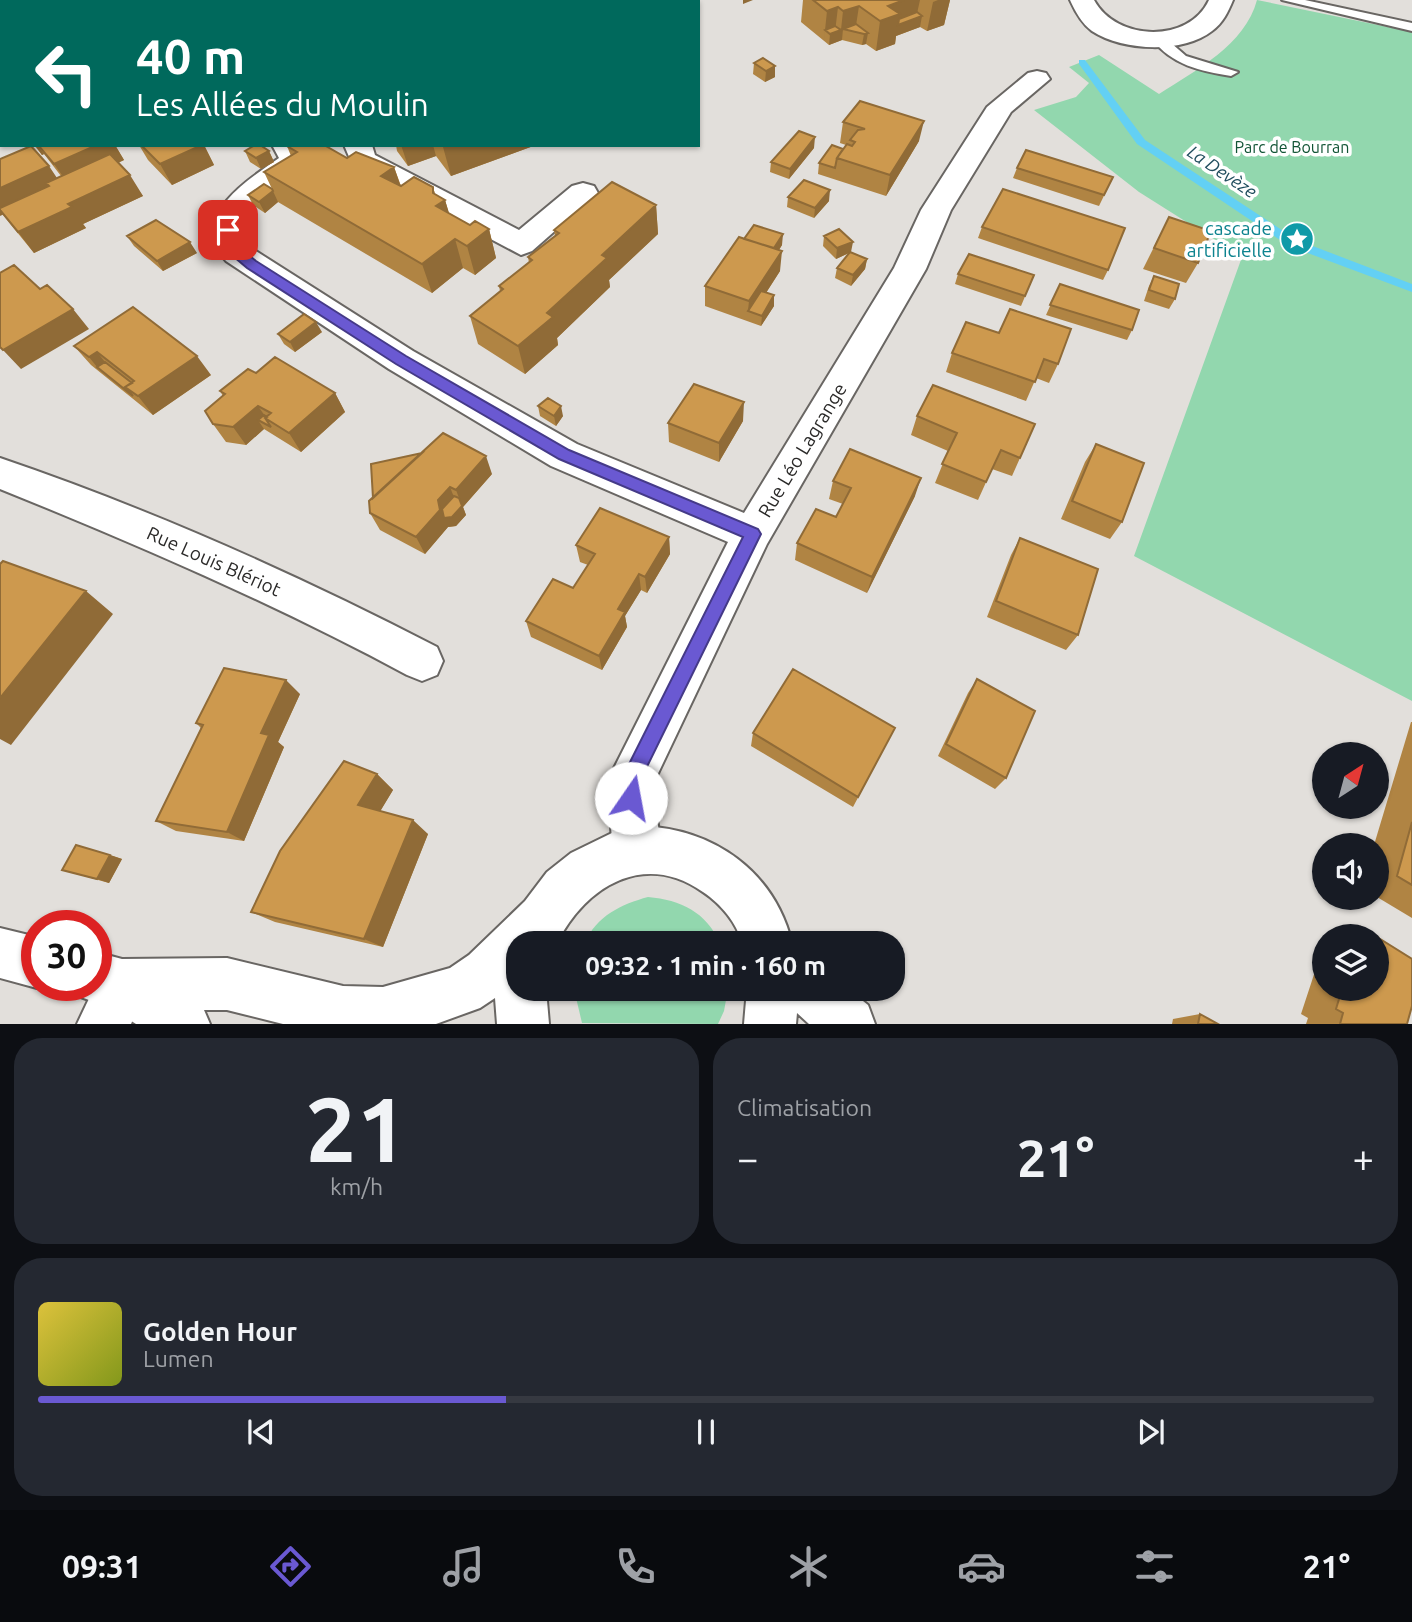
<!DOCTYPE html>
<html lang="fr">
<head>
<meta charset="utf-8">
<style>
  :root { --surface:#171b24; --page:#242831; --text:#f1f3f6; --muted:#9ea1a6; --line:#363941; --accent:#6a59d2 }
  body { margin:0; font-family:Ubuntu,sans-serif; background:var(--page); color:var(--text); height:100vh; display:flex; flex-direction:column; font-size:26px; white-space:nowrap }
  * { box-sizing:border-box; margin:0 }
  p { font-size:23px; color:var(--muted) }
  .icon { flex:none; width:38px; height:38px; fill:none; stroke:currentColor; stroke-width:2; stroke-linecap:round; stroke-linejoin:round }
  .map { position:relative; height:1024px; overflow:hidden }
  .details { display:flex; flex-direction:column; gap:14px; padding:14px; background:#0d0f14; flex:1 }
  .details>* { flex:none }
  .hud { position:absolute; left:0px; top:0px; width:700px; height:147px; box-shadow:0 2px 5px #0004; background:#00695c; color:#fff; overflow:hidden }
  .needle { width:46px; rotate:36deg }
  .buttons { position:absolute; left:1312px; top:742px; display:grid; gap:14px }
  .buttons a { display:grid; place-items:center; width:77px; height:77px; border-radius:50%; background:var(--surface); box-shadow:0 2px 5px #0004; font-size:35px }
  .speed { position:absolute; left:21px; top:910px; display:flex; gap:14px; font-size:35px; font-weight:700; text-align:center }
  .speed>* { display:grid; place-content:center; width:91px; height:91px; border-radius:50%; background:var(--surface); box-shadow:0 2px 5px #0004; line-height:1 }
  .speed .limit { border:10px solid #d22; background:#fff; color:#111 }
  .pin { position:absolute; display:grid; place-items:center; width:60px; height:60px; color:#fff; margin:-30px; border-radius:14px; box-shadow:0 4px 10px #0006 }
  .me { position:absolute; width:77px; margin:-38px; rotate:12deg; stroke-linejoin:round; filter:drop-shadow(0 0 5px #0008) }
  .turn { display:flex; align-items:center; gap:24px; height:147px; padding:0 21px; font-size:32px }
  .turn .icon { width:91px; height:91px; stroke-width:2.5 }
  .turn b { display:block; font-size:49px; line-height:60px }
  .big { font-size:52px; font-weight:600; line-height:1.1 }
  .details .widget { flex:1; display:flex; flex-direction:column; justify-content:center; gap:10px; min-width:0; padding:0 24px; border-radius:28px; background:var(--page) }
  .details .dial { align-items:center; gap:0 }
  .dial b { font-size:91px; line-height:1 }
  .song { display:flex; align-items:center; gap:21px }
  .cover { width:84px; height:84px; border-radius:10px; background:linear-gradient(135deg,hsl(50 70% 55%),hsl(70 70% 35%)) }
  .played { height:7px; border-radius:4px; background:linear-gradient(90deg,var(--accent) 35%,var(--line) 35%) }
  .keys { display:flex; justify-content:space-around; direction:ltr }
  .heat { display:flex; justify-content:space-between; align-items:center; font-size:38px; direction:ltr }
  .details .tiles { flex:1; display:grid; gap:14px; grid-template-columns:1fr 1fr }
  .widget:last-child { grid-column:span 2 }
  .trip { position:absolute; left:506px; top:931px; width:399px; height:70px; border-radius:28px; background:var(--surface); box-shadow:0 2px 5px #0004; font-weight:600; line-height:70px; text-align:center }
  .menu { display:flex; height:112px; justify-content:space-around; align-items:center; background:#090b0e; color:var(--muted) }
  .menu .icon { width:49px; height:49px }
  .menu .selected { color:var(--accent) }
  .menu b { font-size:32px; color:var(--text) }
  .map>svg:first-child { display:block }
  .green { fill:#92d7ae }
  .lines { fill:none; stroke-linecap:round; stroke-linejoin:round }
  .stream { fill:#63d0f4; fill-rule:evenodd }
  .lane-casing { stroke:#696663; stroke-width:4 }
  .street-casing { stroke:#696663; stroke-width:4 }
  .secondary-casing { stroke:#696663; stroke-width:4 }
  .lane { fill:#fff; fill-rule:evenodd }
  .street { fill:#fff; fill-rule:evenodd }
  .secondary { fill:#fff; fill-rule:evenodd }
  .wall { fill:#b08443 }
  .shaded-wall { fill:#906b37 }
  .building { fill:#cd994e; stroke:#906b37; stroke-width:2 }
  .route { fill:#6a59d2; stroke:#453a88; stroke-width:2 }
  .labels { text-anchor:middle; stroke-width:7; stroke-linejoin:round; paint-order:stroke }
  .far-park-label { font-size:16px; fill:#115435; stroke:#fff }
  .far-water-label { font-size:18px; font-style:italic; fill:#204e5e; stroke:#fff }
  .culture-label { font-size:19px; fill:#0d838f; stroke:#fff; text-anchor:end }
  .street-label { font-size:19px; fill:#2b2a29; stroke:#fff }
</style>
</head>
<body>
<div class="map">
<svg width="1412" height="1024" viewBox="0 0 1412 1024">
  <rect width="100%" height="100%" fill="#e2dfdb"/>
  <path class="green" d="M1257,0L1412,32V701L1134,556L1242,257L1139,192L1034,110L1076,97L1089,83L1069,67L1099,55L1159,94C1196,70 1245,45 1257,0Z
    M648,897C681,900 706,912 720,943H585C596,916 622,904 648,897Z
    M574,989H728L724,1011L718,1024L582,1023Z"/>
  <g class="lines">
    <path class="stream" d="M1079,60H1085L1145,140L1297,240L1412,284V292L1289,246L1137,144L1079,64Z"/>
    <g class="lane-casing">
      <path id="lane" d="M1282,0H1305L1412,23V31Z
        M1153,36H1163L1186,56L1238,72L1231,76C1200,71 1172,65 1152,39Z"/>
    </g>
    <g class="street-casing">
      <path id="street" d="M186,0H210L211,2H187Z
        M1070,0H1094C1116,41 1189,44 1209,0H1233C1228,12 1223,23 1212,31C1182,54 1123,51 1092,31C1082,24 1075,11 1070,0Z
        M1037,71L1046,73L1050,79L1011,112L951,210L926,269L767,544L653,784L661,850L654,867L637,874L620,867L613,850L607,782L728,542L551,466L389,369L226,261C186,218 248,180 279,158L272,145H300L309,161C293,187 224,204 248,246L413,351L577,444L744,513L894,268L921,210L987,107L1028,73Z
        M0,88H2L0,105Z
        M372,145L375,155L519,230L572,186L583,183L594,186L598,193L532,251L521,255L353,166L344,145Z
        M0,458C150,509 296,574 437,647L443,661L437,675L422,681L407,675C275,604 139,545 0,489Z
        M122,959L140,967L148,985L131,1024H77L104,967Z"/>
    </g>
    <g class="secondary-casing">
      <path id="secondary" d="M642,826C714,829 774,871 792,943H742C737,923 721,904 703,892C645,851 586,885 557,943H518V989H546L549,1024H497L495,998L480,1008L436,1024H283L227,1010H204L210,1024H136L111,1008L78,996L73,985H96V952L122,959L227,958L343,986L383,987L450,968L469,955L525,901L547,872L571,853L614,832Z
        M0,928L37,937V985H45L37,988L0,978Z
        M747,989H848L868,1005L875,1024H809L797,1013L796,1024H744Z"/>
    </g>
    <use href="#lane" class="lane"/>
    <use href="#street" class="street"/>
    <use href="#secondary" class="secondary"/>
  </g>
  <path class="wall" d="M292,0H453L447,2H292Z
    M803,0H950L944,25L927,31L920,27L896,36L895,44L876,51L866,44L862,45L842,40L829,45L801,22Z
    M754,63L775,77L765,82L753,74Z
    M843,122L919,141L886,196L818,174L819,163L843,149L846,145L840,143Z
    M34,145H115L124,160L118,163L143,196L83,224L86,228L34,253L3,215L61,176L44,154L42,155Z
    M139,145H204L214,165L172,185L148,160Z
    M396,145H536L451,176L436,156L408,166L397,151Z
    M287,146L394,167L401,186L433,187L435,194L445,200L449,214L470,225L489,229L496,258L475,275L463,268L432,293L278,202L265,213L253,205L248,195L272,189L264,172L291,156Z
    M814,148L789,179L770,172L771,162Z
    M245,151H269L274,162L261,169L250,162Z
    M1017,168L1113,177L1099,206L1013,178Z
    M788,197L829,201L814,218L787,207Z
    M656,205L658,234L609,280L610,287L557,338L558,345L525,374L478,344L470,316L500,291L499,286L529,263L528,257L555,236L554,230Z
    M1169,217L1198,263L1186,283L1143,269Z
    M982,227L1108,270L1103,280L978,238Z
    M127,236L197,253L163,271L134,246Z
    M824,236L851,252L867,259L865,269L851,286L835,278L837,268L849,253L836,259L823,246Z
    M744,239L782,245L779,250L780,271L766,293L774,295V306L761,326L705,306V286Z
    M958,274L1034,275L1021,306L955,284Z
    M1154,276L1175,299L1169,309L1144,301L1149,286Z
    M1060,284L1132,330L1127,340L1046,315Z
    M322,332L295,352L284,344L278,334Z
    M999,333L1058,364L1049,383L1036,378L1026,401L946,372L952,353Z
    M74,346L211,375L153,415L91,365Z
    M256,373L335,393L345,412L301,452L264,429L246,445L226,442L213,424L223,396L220,391Z
    M538,406L563,416L556,426L540,416Z
    M917,416L1020,458L1012,476L992,469L978,500L935,483L948,451L911,435Z
    M743,421L719,462L669,442L668,423Z
    M1096,444L1122,522L1110,539L1061,519L1085,462Z
    M492,474L463,507L466,515L456,526L448,527L425,554L380,530L370,513Z
    M833,481L915,496L867,593L795,560L797,543L836,517L843,504L829,499Z
    M669,537L670,554L647,593L641,590L625,616L627,627L602,670L531,637L526,621L573,588L588,565L580,562L576,545Z
    M1020,538L1078,635L1066,650L987,617L1011,555Z
    M977,679L1006,778L995,789L938,756L968,693Z
    M300,694L278,742L284,747L244,841L176,831L156,821L201,728L196,723Z
    M1411,722H1412V918L1377,897V845H1374Z
    M895,728L853,807L751,746L753,733Z
    M377,774L393,790L380,811L428,834L383,947L275,922L251,912Z
    M110,855L122,859L109,883L62,870Z
    M1361,927L1376,936H1328Z
    M1325,941V989H1377L1407,1024H1306L1308,1018L1301,1014Z
    M1200,1014L1218,1024H1172L1173,1019Z"/>
  <path class="shaded-wall" d="M296,0H324V2H297Z
    M348,0H453L447,2H342Z
    M743,0H753L743,4Z
    M904,0H920L916,18L922,16L920,27L896,36L895,44L876,51L880,21L888,6Z
    M938,0H950L944,25L927,31L933,2Z
    M859,6L855,32L843,29L842,40L829,45L830,34L825,30L824,40L827,11L838,7L835,32L841,30L843,11Z
    M868,33L866,44L862,45L864,34Z
    M775,66V77L765,82L766,71Z
    M2,72V86L0,87V73Z
    M924,121L919,141L886,196L890,175Z
    M815,137L814,148L789,179L790,169Z
    M35,145H37L44,154L42,155Z
    M97,145H115L124,160L69,185L54,164Z
    M202,145H204L214,165L172,185L160,164Z
    M401,145H433L436,156L408,166Z
    M448,145H536L451,176L443,147Z
    M269,151L274,162L261,169L256,158Z
    M49,166L63,187L46,183L53,192L0,216V188Z
    M394,167L404,196L381,176Z
    M130,175L143,196L83,224L86,228L34,253L18,232L68,204Z
    M433,187L438,205L445,200L454,229L445,236L433,193Z
    M830,190L829,201L814,218L815,208Z
    M273,191L278,202L265,213L259,202Z
    M656,205L658,234L609,280L610,287L557,338L558,345L525,374L518,346L602,255Z
    M489,229L496,258L475,275L467,246Z
    M783,234L782,245L771,262L772,252Z
    M455,239L463,268L432,293L422,264Z
    M190,242L197,253L163,271L157,261Z
    M853,242L851,252L836,259L837,248Z
    M782,251L780,271L753,313L748,311L749,301Z
    M867,259L865,269L851,286L853,275Z
    M774,295V306L761,326L762,316Z
    M73,309L89,329L21,369L3,350Z
    M316,322L322,332L295,352L290,342Z
    M97,352L113,372L97,367L89,357Z
    M197,356L211,375L153,415L138,396Z
    M335,393L345,412L301,452L289,433Z
    M744,402L743,421L719,462V443Z
    M258,406L267,419L258,420L264,429L246,445L233,427Z
    M561,406L563,416L556,426L554,416Z
    M486,456L492,474L463,507L466,515L456,526L448,527L425,554L416,537L438,500L450,487L457,505L462,506L456,490Z
    M921,478L915,496L867,593L872,577Z
    M669,537L670,554L647,593L645,577Z
    M639,574L641,590L625,616L627,627L602,670L599,656L618,609Z
    M86,591L113,614L11,745L0,739V698Z
    M286,680L300,694L278,742L284,747L244,841L227,832L261,733Z
    M377,774L393,790L375,820L358,805Z
    M413,820L428,834L383,947L364,939Z
    M110,855L122,859L109,883L97,879Z"/>
  <path class="building" d="M92,0H124L125,2H92Z
    M329,0H348L342,2H330Z
    M526,0H551L553,2H521Z
    M813,0H904L888,6L900,14L880,21L859,6L843,11L838,7L827,11Z
    M0,9H2V26L0,27Z
    M917,12L922,16L898,25L899,19Z
    M856,24L868,33L864,34L843,29Z
    M835,26L841,30L830,34L825,30Z
    M0,32H2V46L0,38Z
    M2,50V72L0,73V51Z
    M763,58L775,66L766,71L754,63Z
    M860,101L924,121L890,175L837,158L847,144L852,146L855,142L850,140L858,130L865,129L843,122Z
    M2,116V131L0,130V117Z
    M799,131L815,137L790,169L771,162Z
    M38,145H97L54,164Z
    M141,145H202L160,164Z
    M255,145H260L269,151L256,158L245,151Z
    M288,145H324L347,158L356,152L394,167L381,176L401,186L414,177L433,187V193L445,200L436,206L470,225L475,221L489,229L467,246L455,239L422,264L264,172L297,152L287,146Z
    M832,145L843,149L837,158L835,168L819,163Z
    M31,146L49,166L0,188V159Z
    M1026,150L1113,177L1104,195L1017,168Z
    M110,154L130,175L68,204L72,207L18,232L0,210V208L49,186L46,183Z
    M804,180L830,190L815,208L788,197Z
    M612,182L656,205L602,255L607,258L547,313L553,317L518,346L470,316L503,289L499,286L532,260L528,257L559,233L554,230Z
    M264,184L272,189L273,191L259,202L248,195Z
    M1003,189L1125,228L1108,270L982,227Z
    M1169,217L1211,231L1198,263L1154,248Z
    M156,220L190,242L157,261L127,236Z
    M754,225L783,234L774,248L744,239Z
    M839,229L853,242L837,248L824,236Z
    M739,237L782,251L749,301L705,286Z
    M850,252L867,259L853,275L837,268Z
    M969,254L1034,275L1025,296L958,274Z
    M14,265L40,289L47,285L73,309L3,350L0,347V273Z
    M1154,276L1179,284L1175,299L1149,290Z
    M1060,284L1139,310L1132,330L1050,305Z
    M761,291L774,295L762,316L748,311Z
    M133,307L197,356L138,396L125,387L134,381L97,352L89,357L74,346Z
    M1010,309L1071,329L1058,364L1044,359L1035,382L952,353L966,322L999,333Z
    M304,314L316,322L290,342L278,334Z
    M275,357L335,393L289,433L265,418L271,413L258,406L233,427L213,424L205,411L225,394L220,391L248,369L256,373Z
    M105,362L132,383L125,387L133,396L97,367Z
    M694,384L744,402L719,443L668,423Z
    M933,385L1035,424L1020,458L1001,450L986,482L942,464L957,433L917,416Z
    M548,398L561,406L554,416L538,406Z
    M264,415L267,417L265,418L271,427L258,420Z
    M443,433L486,456L456,490L450,487L438,500L440,510L416,537L370,513L369,501Z
    M1096,444L1144,463L1122,522L1072,501Z
    M850,449L921,478L872,577L797,543L816,509L836,517L851,488L833,481Z
    M422,453L373,498L371,464Z
    M454,496L459,498L462,506L452,517L444,518L442,509Z
    M600,508L669,537L645,577L639,574L618,609L625,612L599,656L526,621L553,579L573,588L595,554L576,545Z
    M1020,538L1098,569L1078,635L996,601Z
    M3,561L86,591L0,698V564Z
    M224,668L286,680L261,733L269,735L227,832L156,821L203,725L196,723Z
    M793,669L895,728L858,797L753,733Z
    M977,679L1035,711L1006,778L946,744Z
    M344,761L377,774L358,805L413,820L364,939L251,912L280,851Z
    M1412,822V885L1397,876Z
    M76,845L110,855L97,879L62,870Z
    M1361,927L1376,936H1358Z
    M1377,937L1412,959V1006L1407,1024H1340L1343,1013L1336,1009L1342,989H1377Z
    M1200,1014L1218,1024H1198Z"/>
  <path class="route" d="M228,226L234,230L238,246L256,261L406,356L569,450L758,529L761,534L639,783L638,805L631,807L624,805L620,782L743,537L559,459L396,364L247,268L227,251L221,230Z"/>
  <defs>
    <g id="sight-disc" transform="scale(1.75)"><circle r="9.5" fill="#0f9aa8" stroke="#fff"/><path d="M0-6L1.8-2.2L6-1.7L2.9 1.2L3.7 5.4L0 3.3L-3.7 5.4L-2.9 1.2L-6-1.7L-1.8-2.2Z" fill="#fff"/></g>
  </defs>
  <g fill-rule="evenodd">
    <use href="#sight-disc" x="1297" y="239"/>
  </g>
  <g class="labels">
    <g class="far-park-label">
      <text x="1292" y="153">Parc de Bourran</text>
    </g>
    <g class="far-water-label">
      <text transform="translate(1222 172) rotate(34)" y="6">La Devèze</text>
    </g>
    <g class="culture-label">
      <text x="1272" y="235">cascade<tspan x="1272" dy="22">artificielle</tspan></text>
    </g>
    <g class="street-label">
      <text transform="translate(802 450) rotate(-59)" y="7">Rue Léo Lagrange</text>
      <text transform="translate(214 561) rotate(24)" y="7">Rue Louis Blériot</text>
    </g>
  </g>
</svg>
<div class="buttons">
<a><svg class="needle" viewBox="-14 -14 28 28"><path d="M0-13l5 13h-10z" fill="#e53935"/><path d="M0 13l5-13h-10z" fill="#9ea1a6"/></svg></a>
<a><svg class="icon" aria-label="sound" viewBox="0 0 24 24"><path d="M4 9h4l5-4v14l-5-4H4zM17 9q2 3 0 6"/></svg></a>
<a><svg class="icon" aria-label="layers" viewBox="0 0 24 24"><path d="M12 4l9 5-9 5-9-5zM3 14l9 5 9-5"/></svg></a>
</div>
<div class="speed"><div class="limit">30</div></div>
<div class="pin" style="left:228px;top:230px;background:#d93025"><svg class="icon" aria-label="arrive" viewBox="0 0 24 24"><path d="M6 21V4h12l-3 4 3 4H6"/></svg></div>
<svg class="me" style="left:631px;top:798px" viewBox="-20 -20 40 40"><circle r="19" fill="#fff"/><path d="M0-13L10 11 0 6-10 11z" fill="#6a59d2"/></svg>
<div class="trip">09:32 · 1 min · 160 m</div>
<div class="hud">
<div class="turn"><svg class="icon" aria-label="left" viewBox="0 0 24 24"><path d="M17 20v-9H6M10 6l-5 5 5 5"/></svg><div><b>40 m</b>Les Allées du Moulin</div></div>
</div>
</div>
<section class="details">
<div class="tiles">
<div class="widget dial"><b>21</b><p>km/h</p></div>
<div class="widget"><p>Climatisation</p>
<div class="heat"><a>−</a><b class="big">21°</b><a>+</a></div>
</div>
<div class="widget">
<div class="song"><i class="cover"></i><div><b>Golden Hour</b><p>Lumen</p></div></div>
<div class="played"></div>
<div class="keys"><svg class="icon" aria-label="previous" viewBox="0 0 24 24"><path d="M18 5L8 12l10 7zM5 5v14"/></svg><svg class="icon" aria-label="pause" viewBox="0 0 24 24"><path d="M8 5v14M16 5v14"/></svg><svg class="icon" aria-label="next" viewBox="0 0 24 24"><path d="M6 5l10 7-10 7zM19 5v14"/></svg></div>
</div>
</div>
</section>
<nav class="menu">
<b>09:31</b>
<svg class="icon selected" aria-label="directions" viewBox="0 0 24 24"><path d="M12 3l9 9-9 9-9-9zM9 14v-3h6M13 9l2 2-2 2"/></svg>
<svg class="icon" aria-label="music" viewBox="0 0 24 24"><path d="M9 18V5l10-2v13"/><circle cx="6" cy="18" r="3"/><circle cx="16" cy="16" r="3"/></svg>
<svg class="icon" aria-label="phone" viewBox="0 0 24 24"><path d="M5 4h4l2 5-3 2q2 4 5 5l2-3 5 2v4C11 20 4 13 5 4z"/></svg>
<svg class="icon" aria-label="climate" viewBox="0 0 24 24"><path d="M12 3v18M4 7l16 10M4 17L20 7"/></svg>
<svg class="icon" aria-label="car" viewBox="0 0 24 24"><path d="M5 17H2v-5l4-1 3-4h7l3 4 3 1v5h-3M9 17h6M6 11h13"/><circle cx="7" cy="17" r="2"/><circle cx="17" cy="17" r="2"/></svg>
<svg class="icon" aria-label="filters" viewBox="0 0 24 24"><path d="M4 7h16M4 17h16"/><circle cx="9" cy="7" r="2"/><circle cx="15" cy="17" r="2"/></svg>
<b>21°</b>
</nav>
</body>
</html>
